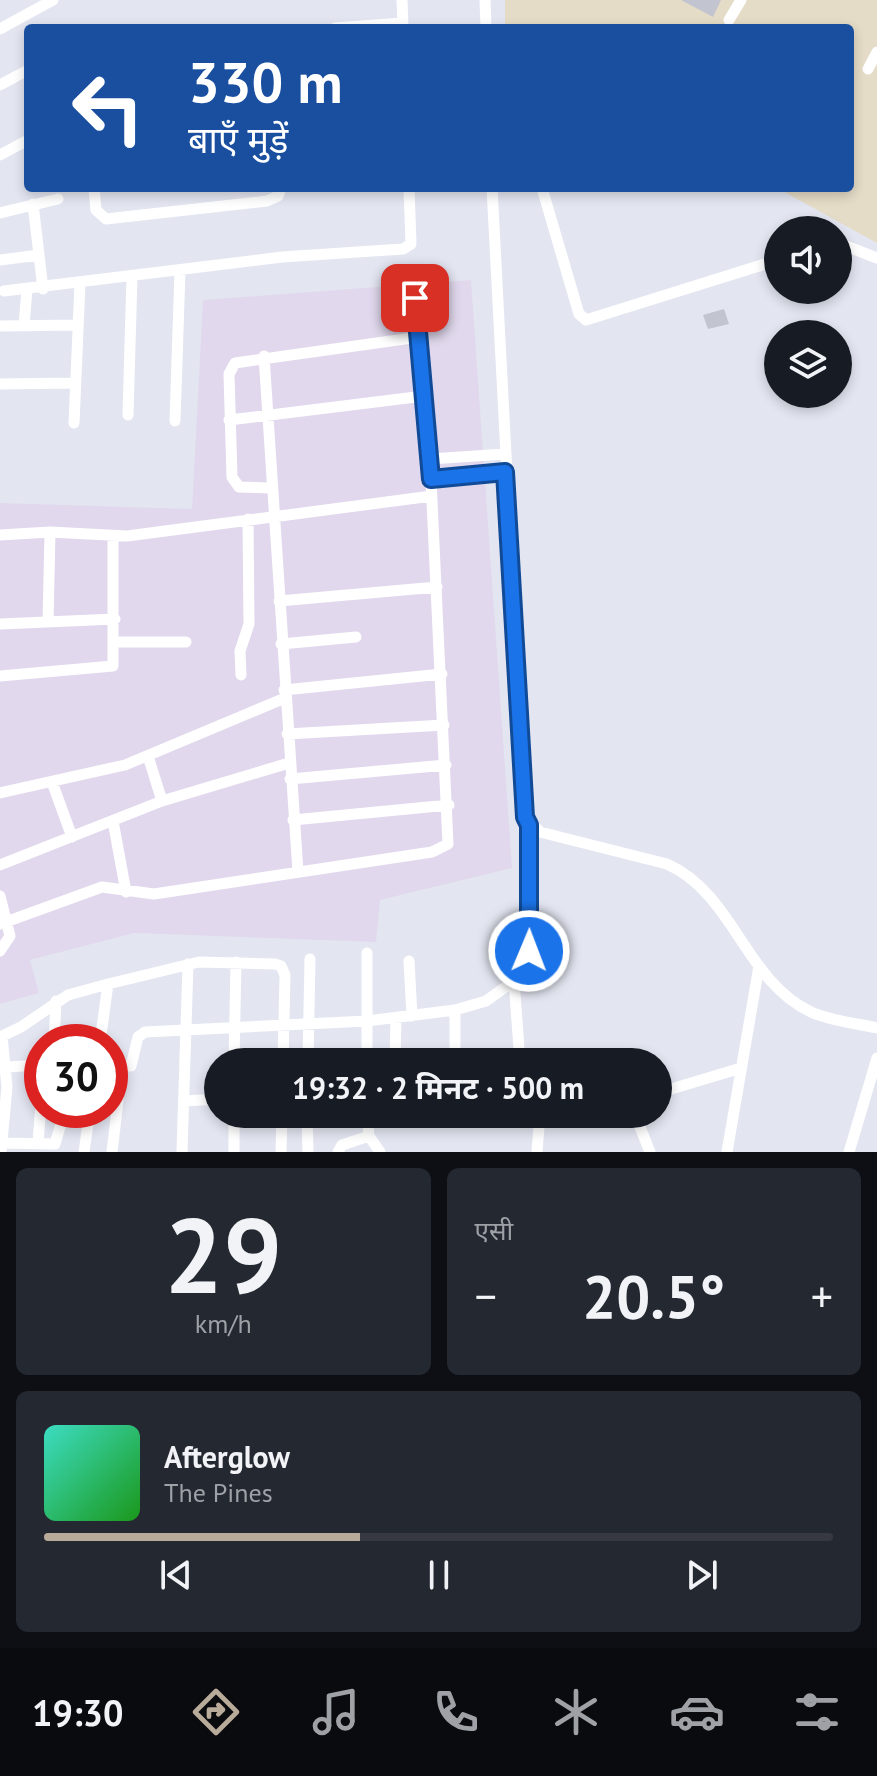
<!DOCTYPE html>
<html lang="hi">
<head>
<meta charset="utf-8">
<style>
  :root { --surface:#171b24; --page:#242831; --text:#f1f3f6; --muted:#9ea1a6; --line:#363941; --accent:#b9ab9a }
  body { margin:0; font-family:"PT Sans","Noto Sans Devanagari",sans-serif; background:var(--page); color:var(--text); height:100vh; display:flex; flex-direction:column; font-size:30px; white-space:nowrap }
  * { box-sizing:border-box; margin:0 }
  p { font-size:26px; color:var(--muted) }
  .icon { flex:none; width:44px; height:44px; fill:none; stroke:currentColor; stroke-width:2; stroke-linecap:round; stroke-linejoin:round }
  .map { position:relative; height:1152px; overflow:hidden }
  .details { display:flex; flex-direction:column; gap:16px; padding:16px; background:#0d0f14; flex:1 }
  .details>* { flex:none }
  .banner { position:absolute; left:24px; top:24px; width:830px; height:168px; border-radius:8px; box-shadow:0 4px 12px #0003; background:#1a4fa0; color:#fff; overflow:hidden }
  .tools { position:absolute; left:764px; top:216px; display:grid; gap:16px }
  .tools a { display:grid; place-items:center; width:88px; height:88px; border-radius:50%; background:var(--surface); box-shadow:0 4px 12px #0003; font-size:40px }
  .speed { position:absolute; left:24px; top:1024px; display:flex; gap:16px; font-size:40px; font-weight:700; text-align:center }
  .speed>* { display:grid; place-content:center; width:104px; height:104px; border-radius:50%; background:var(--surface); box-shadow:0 4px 12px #0003; line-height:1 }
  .speed .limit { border:12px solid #d22; background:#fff; color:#111 }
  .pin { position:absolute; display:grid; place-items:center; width:68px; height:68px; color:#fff; margin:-34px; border-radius:16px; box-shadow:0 4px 12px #0006 }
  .me { position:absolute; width:88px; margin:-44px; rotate:1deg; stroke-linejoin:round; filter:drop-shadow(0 0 6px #0008) }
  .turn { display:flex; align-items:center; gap:28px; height:168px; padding:0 32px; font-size:36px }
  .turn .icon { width:104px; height:104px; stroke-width:2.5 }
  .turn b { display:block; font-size:56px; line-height:68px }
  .big { font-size:60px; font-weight:700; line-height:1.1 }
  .details .card { flex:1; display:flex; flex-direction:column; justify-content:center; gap:12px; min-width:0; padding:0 28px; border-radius:12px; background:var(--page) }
  .details .dial { align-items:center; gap:0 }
  .dial b { font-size:104px; line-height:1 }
  .song { display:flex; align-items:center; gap:24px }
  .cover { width:96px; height:96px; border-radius:12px; background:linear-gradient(135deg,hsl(170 70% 55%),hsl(120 70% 35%)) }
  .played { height:8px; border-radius:4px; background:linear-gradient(90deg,var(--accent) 40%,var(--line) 40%) }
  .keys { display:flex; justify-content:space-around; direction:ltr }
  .heat { display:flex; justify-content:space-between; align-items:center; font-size:44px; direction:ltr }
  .details .tiles { flex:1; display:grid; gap:16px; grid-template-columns:1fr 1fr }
  .card:last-child { grid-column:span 2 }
  .trip { position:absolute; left:204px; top:1048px; width:468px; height:80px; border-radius:40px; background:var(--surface); box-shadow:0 4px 12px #0003; font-weight:700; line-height:80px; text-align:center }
  .tab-bar { display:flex; height:128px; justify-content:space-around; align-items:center; background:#090b0e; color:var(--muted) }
  .tab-bar .icon { width:56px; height:56px }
  .tab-bar .current { color:var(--accent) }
  .tab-bar b { font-size:36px; color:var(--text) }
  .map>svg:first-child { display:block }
  .commercial { fill:#e1d8ed }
  .medical { fill:#e5dcc7 }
  .building { fill:#c2c5d0 }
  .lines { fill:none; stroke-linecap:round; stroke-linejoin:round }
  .minor { stroke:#fff; stroke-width:11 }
  .route-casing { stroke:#114b97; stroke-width:20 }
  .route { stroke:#1a73e8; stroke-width:14 }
</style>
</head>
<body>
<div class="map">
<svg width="877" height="1152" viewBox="0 0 877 1152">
  <rect width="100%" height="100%" fill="#e3e6f1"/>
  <path class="commercial" d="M471,280L512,868L380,900L376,942L134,933L30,960L39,993L0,1004V503L192,509L203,300Z"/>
  <path class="medical" d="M505,0H877V243L777,188H850V28H505Z"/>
  <path class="building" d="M681,0H721L713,17Z
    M724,309L729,324L708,329L703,315Z"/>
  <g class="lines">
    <path class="minor" d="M402,0L403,27
      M485,0L486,28
      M729,20L741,0
      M335,28L402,23
      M0,29L53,0
      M868,69L877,52
      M0,85L28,70
      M0,155L28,140
      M94,188L96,210L106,219L267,201L278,196L281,188
      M492,188L525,817L540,832L667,864C734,894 745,981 811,1012C831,1021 855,1023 877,1028
      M542,188L579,314L586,320L778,260
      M33,204L43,289
      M0,213L58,199
      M838,243L877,258
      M0,260L39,255
      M4,291L282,257L403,249L411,244L409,188
      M0,326L78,325
      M24,326L27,289
      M264,356L298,872
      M0,384L75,383
      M128,415L132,276
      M229,420L424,396
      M175,421L180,271
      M74,423L80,284
      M430,459L505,454
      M431,479L505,472
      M270,488L239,487L232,477L229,374L235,363L419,337
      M0,535L50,532L127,536L432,496
      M279,601L437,587
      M48,622L50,532
      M0,624L115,619
      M116,642H186
      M281,644L356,637
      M241,675L240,651L249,624L248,519
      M0,676L113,666V537
      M284,690L442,674
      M287,734L444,725
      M148,756L162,801
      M290,779L446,765
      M52,782L72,837
      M0,793L125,765L285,698
      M293,820L449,805
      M113,821L126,892
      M0,865L162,801L289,763
      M0,896L10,936L0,951
      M0,924L102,887L154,894L432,852L448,844L430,459L415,298
      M409,961L412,1016
      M514,981L520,1062
      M0,1037L21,1027L68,995L108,984L199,962L275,964L281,966L285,975L283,1062
      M54,1042L56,1001
      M100,1042L108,984
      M234,1062L236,962
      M308,1062L310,959
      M367,1062V953
      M395,1062L396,1018
      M455,1062V1010
      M110,1066H131L138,1037L145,1032L367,1021L455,1010L486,1001L514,981L529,951V825
      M6,1067L42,1065
      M658,1093L741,1068
      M184,1101L218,1099
      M307,1114L308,1152
      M367,1114L369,1136L380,1152
      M640,1114V1127L650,1152
      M367,1120L396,1114
      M2,1143L55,1144L65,1110
      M38,1143L42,1090
      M1,1152L7,1087L2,1036
      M84,1152L90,1110
      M112,1152L122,1067
      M182,1152L188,964
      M234,1152V1114
      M281,1152L282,1114
      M338,1152L342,1145L369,1136
      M537,1152L540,1114
      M727,1152L759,966
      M849,1152L877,1058"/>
  </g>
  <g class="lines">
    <g class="route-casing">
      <path id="route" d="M415,298L431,479L505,472L525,817L529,825V951"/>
    </g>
    <use href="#route" class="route"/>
  </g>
</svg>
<div class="tools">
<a><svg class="icon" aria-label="sound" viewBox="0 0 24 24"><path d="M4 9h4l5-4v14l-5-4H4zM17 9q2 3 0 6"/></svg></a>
<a><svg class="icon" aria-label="layers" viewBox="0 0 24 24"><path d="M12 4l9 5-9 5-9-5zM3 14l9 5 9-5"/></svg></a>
</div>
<div class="speed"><div class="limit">30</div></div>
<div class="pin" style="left:415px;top:298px;background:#d93025"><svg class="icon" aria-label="arrive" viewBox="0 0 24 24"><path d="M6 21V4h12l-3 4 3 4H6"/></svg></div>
<svg class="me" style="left:529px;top:951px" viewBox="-20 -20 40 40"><circle r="17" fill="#1a73e8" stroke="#fff" stroke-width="3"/><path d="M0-11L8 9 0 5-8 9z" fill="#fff"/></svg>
<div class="trip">19:32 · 2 मिनट · 500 m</div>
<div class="banner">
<div class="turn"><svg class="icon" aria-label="left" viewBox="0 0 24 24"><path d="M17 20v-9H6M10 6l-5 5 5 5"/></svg><div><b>330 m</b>बाएँ मुड़ें</div></div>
</div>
</div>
<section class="details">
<div class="tiles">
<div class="card dial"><b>29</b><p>km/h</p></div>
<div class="card"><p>एसी</p>
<div class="heat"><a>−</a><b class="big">20.5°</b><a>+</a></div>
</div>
<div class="card">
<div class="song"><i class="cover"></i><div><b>Afterglow</b><p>The Pines</p></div></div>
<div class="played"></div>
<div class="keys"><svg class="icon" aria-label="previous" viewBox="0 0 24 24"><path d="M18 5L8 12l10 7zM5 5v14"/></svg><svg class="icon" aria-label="pause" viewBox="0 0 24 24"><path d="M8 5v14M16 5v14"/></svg><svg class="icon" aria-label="next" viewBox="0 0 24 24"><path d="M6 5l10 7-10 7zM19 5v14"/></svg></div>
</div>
</div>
</section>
<nav class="tab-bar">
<b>19:30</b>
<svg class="icon current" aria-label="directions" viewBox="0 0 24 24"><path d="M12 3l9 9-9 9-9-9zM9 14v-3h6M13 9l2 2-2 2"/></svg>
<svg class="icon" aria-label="music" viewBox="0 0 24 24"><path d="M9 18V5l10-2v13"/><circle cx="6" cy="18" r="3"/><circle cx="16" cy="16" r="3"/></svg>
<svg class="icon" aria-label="phone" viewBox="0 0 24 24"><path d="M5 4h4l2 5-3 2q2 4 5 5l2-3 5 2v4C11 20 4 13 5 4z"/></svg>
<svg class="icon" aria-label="climate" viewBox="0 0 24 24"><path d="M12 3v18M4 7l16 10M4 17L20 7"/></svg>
<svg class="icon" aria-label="car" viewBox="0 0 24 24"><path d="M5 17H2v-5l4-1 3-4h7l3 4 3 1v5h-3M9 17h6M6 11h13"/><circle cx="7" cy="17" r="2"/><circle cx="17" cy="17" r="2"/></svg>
<svg class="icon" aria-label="filters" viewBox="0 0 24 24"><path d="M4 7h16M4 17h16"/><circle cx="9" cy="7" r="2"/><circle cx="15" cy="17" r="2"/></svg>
</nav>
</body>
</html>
